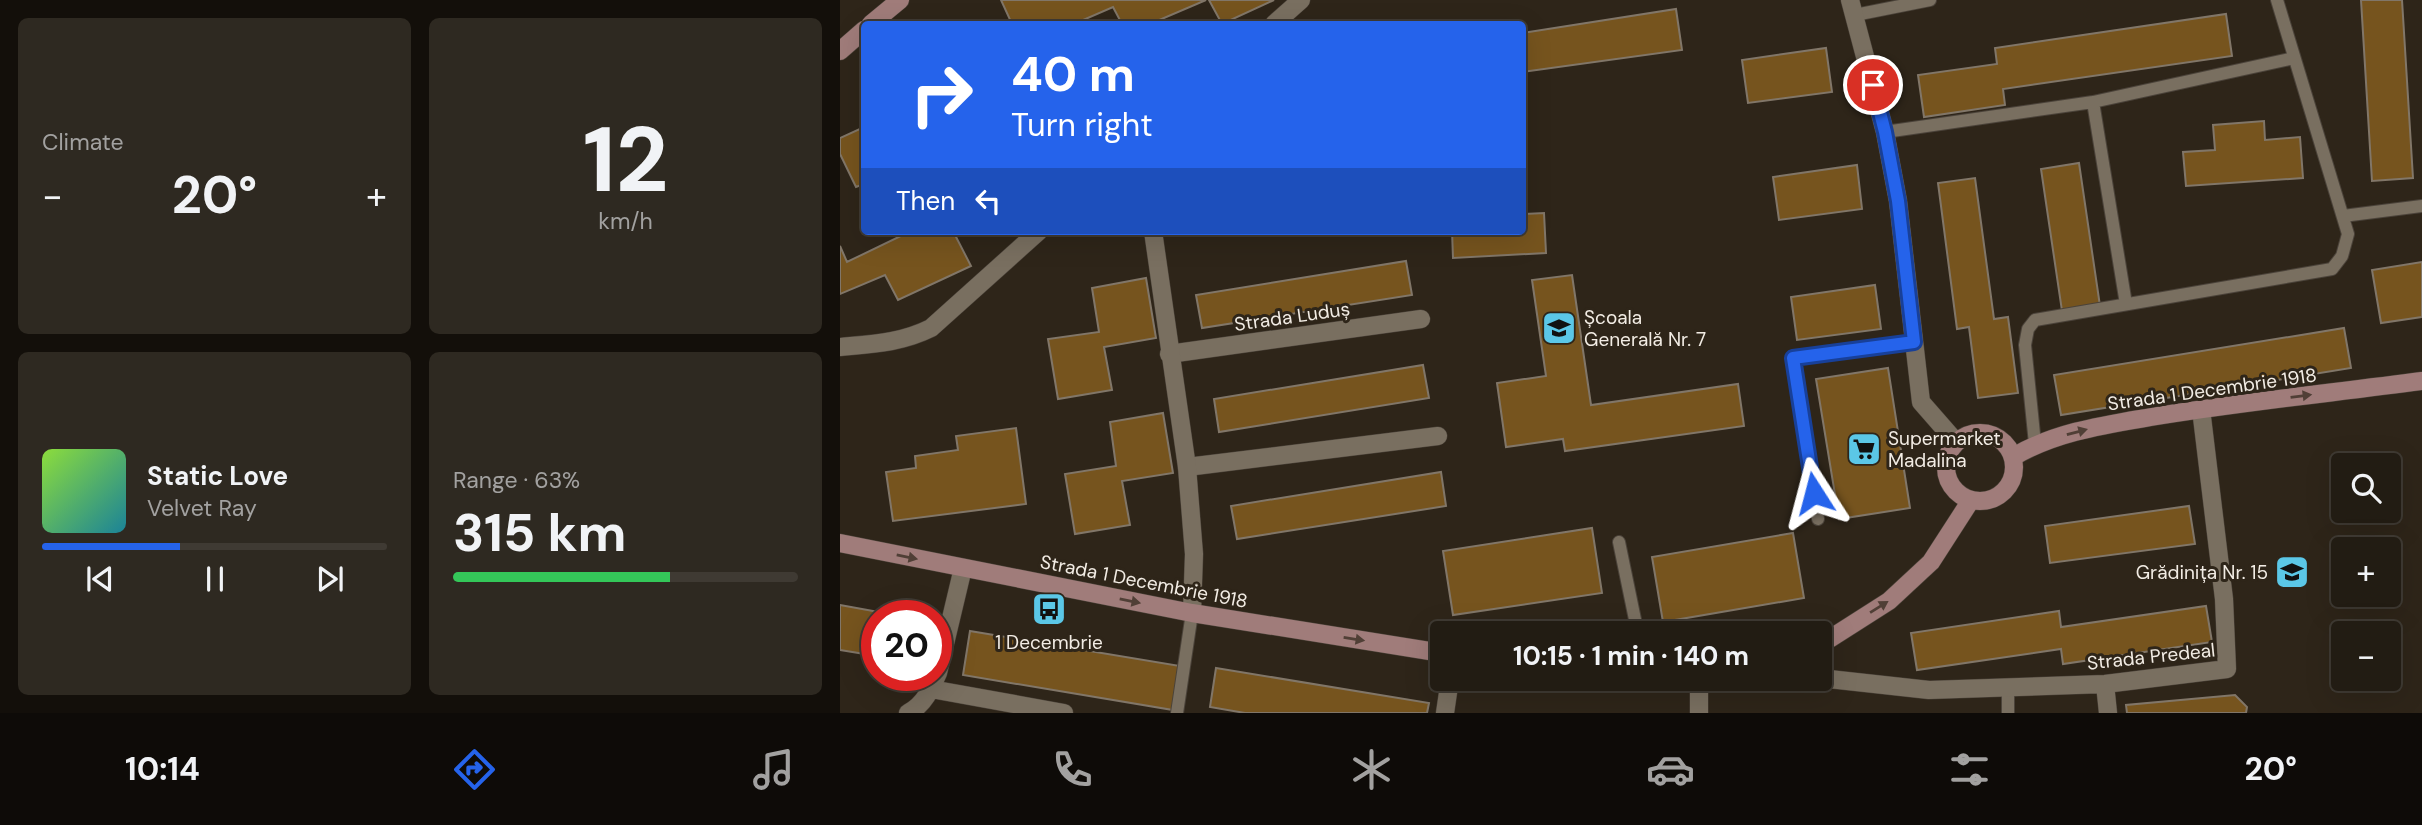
<!DOCTYPE html>
<html lang="en">
<head>
<meta charset="utf-8">
<style>
  :root { --surface:#221c13; --page:#2e2921; --text:#f1f3f6; --muted:#a2a1a0; --line:#3f3a33; --accent:#2563eb }
  body { margin:0; font-family:"DM Sans",sans-serif; background:var(--page); color:var(--text); height:100vh; display:flex; flex-direction:column; font-size:26px; white-space:nowrap }
  * { box-sizing:border-box; margin:0 }
  p { font-size:23px; color:var(--muted) }
  .icon { flex:none; width:38px; height:38px; fill:none; stroke:currentColor; stroke-width:2; stroke-linecap:round; stroke-linejoin:round }
  .map { position:relative; flex:1; overflow:hidden }
  .panel { display:flex; flex-direction:column; gap:18px; padding:18px; background:#130f0a; width:840px }
  .panel>* { flex:none }
  .banner { position:absolute; left:21px; top:21px; width:665px; height:214px; border-radius:7px; box-shadow:0 7px 28px #0002,0 0 0 2px var(--line); background:#2563eb; color:#fff; overflow:hidden }
  .buttons { position:absolute; left:1491px; top:453px; display:grid; gap:14px }
  .buttons a { display:grid; place-items:center; width:70px; height:70px; border-radius:7px; background:var(--surface); box-shadow:0 7px 28px #0002,0 0 0 2px var(--line); font-size:35px }
  .speed { position:absolute; left:21px; top:600px; display:flex; gap:14px; font-size:35px; font-weight:700; text-align:center }
  .speed>* { display:grid; place-content:center; width:91px; height:91px; border-radius:50%; background:var(--surface); box-shadow:0 7px 28px #0002,0 0 0 2px var(--line); line-height:1 }
  .speed .limit { border:10px solid #d22; background:#fff; color:#111 }
  .pin { position:absolute; display:grid; place-items:center; width:60px; height:60px; color:#fff; margin:-30px; border:4px solid #fff; border-radius:50%; box-shadow:0 2px 7px #0007 }
  .me { position:absolute; width:77px; margin:-38px; rotate:351deg; stroke-linejoin:round; filter:drop-shadow(0 0 5px #0008) }
  .turn { display:flex; align-items:center; gap:24px; height:147px; padding:0 35px; font-size:32px }
  .turn .icon { width:91px; height:91px; stroke-width:2.5 }
  .turn b { display:block; font-size:49px; line-height:60px }
  .then { display:flex; align-items:center; height:66px; padding:0 35px; background:#0003; gap:14px; font-size:26px }
  .big { font-size:52px; font-weight:700; line-height:1.1 }
  .panel .widget { flex:1; display:flex; flex-direction:column; justify-content:center; gap:10px; min-width:0; padding:0 24px; border-radius:10px; background:var(--page) }
  .panel .dial { align-items:center; gap:0 }
  .dial b { font-size:91px; line-height:1 }
  .song { display:flex; align-items:center; gap:21px }
  .cover { width:84px; height:84px; border-radius:10px; background:linear-gradient(135deg,hsl(90 70% 55%),hsl(190 70% 35%)) }
  .played { height:7px; border-radius:4px; background:linear-gradient(90deg,var(--accent) 40%,var(--line) 40%) }
  .keys { display:flex; justify-content:space-around; direction:ltr }
  .heat { display:flex; justify-content:space-between; align-items:center; font-size:38px; direction:ltr }
  .charge { height:10px; border-radius:5px; background:linear-gradient(90deg,#34c759 63%,var(--line) 0) }
  .panel .tiles { flex:1; display:grid; gap:18px; grid-template-columns:repeat(2,1fr) }
  .trip { position:absolute; left:590px; top:621px; width:402px; height:70px; border-radius:7px; background:var(--surface); box-shadow:0 7px 28px #0002,0 0 0 2px var(--line); font-weight:700; line-height:70px; text-align:center }
  .tab-bar { display:flex; height:112px; justify-content:space-around; align-items:center; background:#0e0b08; color:var(--muted) }
  .tab-bar .icon { width:49px; height:49px }
  .tab-bar .active { color:var(--accent) }
  .tab-bar b { font-size:32px; color:var(--text) }
  main { display:flex; flex:1; min-height:0 }
  .map>svg:first-child { display:block }
  .building { fill:#76541e; stroke:#817668; stroke-width:2 }
  .lines { fill:none; stroke-linecap:round; stroke-linejoin:round }
  .service-casing { stroke:#4b433a; stroke-width:14 }
  .pedestrian-casing { stroke:#4b433a; stroke-width:19 }
  .minor-casing { stroke:#4b433a; stroke-width:19 }
  .secondary-casing { stroke:#4b433a; stroke-width:19 }
  .service { stroke:#796f60; stroke-width:12 }
  .pedestrian { stroke:#796f60; stroke-width:18 }
  .minor { stroke:#796f60; stroke-width:18 }
  .secondary { stroke:#a07c7a; stroke-width:18 }
  .oneway { fill:#503f36 }
  .route-casing { stroke:#184099; stroke-width:18 }
  .route { stroke:#2563eb; stroke-width:12 }
  .labels { text-anchor:middle; stroke-width:6; stroke-linejoin:round; paint-order:stroke }
  .street-label { font-size:19px; fill:#f2ece4; stroke:#2e2519 }
  .poi-label { font-size:19px; fill:#f2ece4; stroke:#2e2519; text-anchor:start }
</style>
</head>
<body>
<main>
<section class="panel">
<div class="tiles">
<div class="widget"><p>Climate</p>
<div class="heat"><a>−</a><b class="big">20°</b><a>+</a></div>
</div>
<div class="widget dial"><b>12</b><p>km/h</p></div>
<div class="widget">
<div class="song"><i class="cover"></i><div><b>Static Love</b><p>Velvet Ray</p></div></div>
<div class="played"></div>
<div class="keys"><svg class="icon" aria-label="previous" viewBox="0 0 24 24"><path d="M18 5L8 12l10 7zM5 5v14"/></svg><svg class="icon" aria-label="pause" viewBox="0 0 24 24"><path d="M8 5v14M16 5v14"/></svg><svg class="icon" aria-label="next" viewBox="0 0 24 24"><path d="M6 5l10 7-10 7zM19 5v14"/></svg></div>
</div>
<div class="widget"><p>Range · 63%</p><b class="big">315 km</b><div class="charge"></div></div>
</div>
</section>
<div class="map">
<svg width="1582" height="713" viewBox="0 0 1582 713">
  <rect width="100%" height="100%" fill="#2e2519"/>
  <path class="building" d="M161,0H366L310,24H282L273,7L234,24H172Z
    M369,0H434L382,24Z
    M1521,0H1562L1573,178L1532,181Z
    M836,9L842,50L682,72V33Z
    M1386,14L1392,56L1163,89L1165,105L1084,117L1078,75L1157,64L1155,48Z
    M986,48L992,92L908,103L902,60Z
    M1424,121L1425,140L1460,137L1463,178L1346,186L1343,152L1375,150L1373,125Z
    M24,127V184L16,187L0,154V138Z
    M1239,163L1260,306L1222,311L1201,169Z
    M1017,165L1022,209L939,220L933,177Z
    M1135,178L1154,319L1168,317L1178,393L1138,398L1129,327L1117,329L1098,183Z
    M704,213L706,253L613,258L612,231H682V214Z
    M71,231H113L131,266L58,300L45,275L0,294V246L7,262Z
    M566,261L572,295L362,328L356,295Z
    M1582,262V317L1541,323L1532,270Z
    M732,275L751,405L898,384L904,426L725,451L723,439L666,447L657,383L706,376L692,280Z
    M306,278L316,338L264,347L272,390L218,399L208,339L259,332L252,288Z
    M1035,285L1041,329L957,340L951,297Z
    M1504,328L1511,368L1221,415L1214,375Z
    M583,365L589,398L379,432L374,399Z
    M1048,368L1070,508L999,519L976,379Z
    M323,413L333,473L282,481L290,525L235,534L225,474L276,466L270,422Z
    M176,428L186,504L53,521L46,472L76,468L75,456L118,450L116,436Z
    M601,472L606,506L397,539L391,506Z
    M1349,506L1355,544L1210,563L1205,526Z
    M752,528L762,593L613,615L603,551Z
    M953,533L964,598L823,622L812,557Z
    M0,605L55,615L63,616H37V656L0,650Z
    M1366,606L1372,642L1223,664L1221,649L1077,670L1071,633L1219,611L1221,627Z
    M130,631L340,666L333,710L123,675Z
    M376,668L589,703L587,713H405L370,707Z
    M1395,695L1407,707L1406,713H1287L1286,705Z"/>
  <g class="lines">
    <g class="service-casing">
      <path id="service" d="M1015,15L1090,0
        M1253,102L1286,304
        M1045,132L1253,102L1454,58
        M1503,216L1582,206
        M1195,444L1185,345L1188,329L1195,320L1492,269L1502,256L1508,234L1437,0
        M978,519L953,358L1074,342
        M779,542L798,634
        M337,713L352,613
        M1168,713V687"/>
    </g>
    <g class="pedestrian-casing">
      <path id="pedestrian" d="M329,354L581,319
        M347,467L598,436"/>
    </g>
    <g class="minor-casing">
      <path id="minor" d="M1010,0L1045,132L1058,201L1081,402L1116,442
        M434,24L461,0
        M313,231L347,467L354,554L352,613
        M0,347C32,344 61,343 91,328L199,231
        M980,678L1089,690L1265,684L1387,669L1384,599L1361,409
        M1265,684L1268,713
        M91,689L224,713
        M68,713C84,705 91,689 98,673L123,568
        M605,713L610,679
        M859,713V679"/>
    </g>
    <g class="secondary-casing">
      <path id="secondary" d="M31,24L60,0
        M0,51L24,30
        M1106 467a34 34 0 1 1 68 0a34 34 0 1 1-68 0Z
        M1173,457C1215,432 1264,425 1311,417C1401,402 1492,393 1582,381
        M0,543L352,613L602,653
        M980,641L991,638L1049,601L1091,562L1131,500"/>
    </g>
    <use href="#service" class="service"/>
    <use href="#pedestrian" class="pedestrian"/>
    <use href="#minor" class="minor"/>
    <use href="#secondary" class="secondary"/>
  </g>
  <defs><path id="oneway-solid" d="M-6-.8H1V-3.2L6.5 0L1 3.2V.8H-6Z" transform="scale(1.75)"/></defs>
  <g class="oneway">
    <use href="#oneway-solid" transform="translate(1461 396) rotate(-7)"/>
    <use href="#oneway-solid" transform="translate(1237 432) rotate(-15)"/>
    <use href="#oneway-solid" transform="translate(67 557) rotate(11)"/>
    <use href="#oneway-solid" transform="translate(290 601) rotate(11)"/>
    <use href="#oneway-solid" transform="translate(1039 607) rotate(-32)"/>
    <use href="#oneway-solid" transform="translate(514 639) rotate(9)"/>
  </g>
  <g class="lines">
    <g class="route-casing">
      <path id="route" d="M974,493L953,358L1074,342L1058,201L1045,132L1033,85"/>
    </g>
    <use href="#route" class="route"/>
  </g>
  <defs>
    <g id="school-square" transform="scale(1.75)"><rect x="-9" y="-9" width="18" height="18" rx="4" fill="#5bc7e7" stroke="#2e2519"/><path d="M0-5L7-2L0 1L-7-2ZM-4 1L0 2.5L4 1V4Q0 6-4 4Z" fill="#111"/></g>
    <g id="supermarket-square" transform="scale(1.75)"><rect x="-9" y="-9" width="18" height="18" rx="4" fill="#5bc7e7" stroke="#2e2519"/><path d="M-6-5.5h2.5l.6 2H6L4.5 2H-2.5L-4.4-4H-6ZM-1.5 3.2a1.3 1.3 0 1 0 .1 0ZM3 3.2a1.3 1.3 0 1 0 .1 0Z" fill="#111"/></g>
    <g id="bus-square" transform="scale(1.75)"><rect x="-9" y="-9" width="18" height="18" rx="4" fill="#5bc7e7" stroke="#2e2519"/><path d="M-5-6H5V4H4V6H2V4H-2V6H-4V4H-5ZM-3.5-4V0h7V-4ZM-3.5 1.2v1.5H-2V1.2ZM2 1.2v1.5H3.5V1.2Z" fill="#111"/></g>
  </defs>
  <g fill-rule="evenodd">
    <use href="#school-square" x="719" y="328"/>
    <use href="#supermarket-square" x="1024" y="449"/>
    <use href="#school-square" x="1452" y="572"/>
    <use href="#bus-square" x="209" y="609"/>
  </g>
  <g class="labels">
    <g class="street-label">
      <text transform="translate(452 316) rotate(-8)" y="7">Strada Luduș</text>
      <text transform="translate(1372 389) rotate(-8)" y="7">Strada 1 Decembrie 1918</text>
      <text transform="translate(304 581) rotate(11)" y="7">Strada 1 Decembrie 1918</text>
      <text transform="translate(1311 656) rotate(-6)" y="7">Strada Predeal</text>
    </g>
    <g class="poi-label">
      <text x="744" y="324">Școala<tspan x="744" dy="22">Generală Nr. 7</tspan></text>
      <text x="1048" y="445">Supermarket<tspan x="1048" dy="22">Madalina</tspan></text>
      <text x="1428" y="579" text-anchor="end">Grădinița Nr. 15</text>
      <text x="209" y="649" text-anchor="middle">1 Decembrie</text>
    </g>
  </g>
</svg>
<div class="buttons">
<a><svg class="icon" aria-label="search" viewBox="0 0 24 24"><circle cx="10" cy="10" r="6"/><path d="M15 15l6 6"/></svg></a>
<a>+</a>
<a>−</a>
</div>
<div class="speed"><div class="limit">20</div></div>
<div class="pin" style="left:1033px;top:85px;background:#d93025"><svg class="icon" aria-label="arrive" viewBox="0 0 24 24"><path d="M6 21V4h12l-3 4 3 4H6"/></svg></div>
<svg class="me" style="left:974px;top:493px" viewBox="-20 -20 40 40"><path d="M0-17L14 15 0 8-14 15z" fill="#2563eb" stroke="#fff" stroke-width="4"/></svg>
<div class="trip">10:15 · 1 min · 140 m</div>
<div class="banner">
<div class="turn"><svg class="icon" aria-label="right" viewBox="0 0 24 24"><path d="M7 20v-9h11M14 6l5 5-5 5"/></svg><div><b>40 m</b>Turn right</div></div>
<div class="then">Then<svg class="icon" aria-label="left" viewBox="0 0 24 24"><path d="M17 20v-9H6M10 6l-5 5 5 5"/></svg></div>
</div>
</div>
</main>
<nav class="tab-bar">
<b>10:14</b>
<svg class="icon active" aria-label="directions" viewBox="0 0 24 24"><path d="M12 3l9 9-9 9-9-9zM9 14v-3h6M13 9l2 2-2 2"/></svg>
<svg class="icon" aria-label="music" viewBox="0 0 24 24"><path d="M9 18V5l10-2v13"/><circle cx="6" cy="18" r="3"/><circle cx="16" cy="16" r="3"/></svg>
<svg class="icon" aria-label="phone" viewBox="0 0 24 24"><path d="M5 4h4l2 5-3 2q2 4 5 5l2-3 5 2v4C11 20 4 13 5 4z"/></svg>
<svg class="icon" aria-label="climate" viewBox="0 0 24 24"><path d="M12 3v18M4 7l16 10M4 17L20 7"/></svg>
<svg class="icon" aria-label="car" viewBox="0 0 24 24"><path d="M5 17H2v-5l4-1 3-4h7l3 4 3 1v5h-3M9 17h6M6 11h13"/><circle cx="7" cy="17" r="2"/><circle cx="17" cy="17" r="2"/></svg>
<svg class="icon" aria-label="filters" viewBox="0 0 24 24"><path d="M4 7h16M4 17h16"/><circle cx="9" cy="7" r="2"/><circle cx="15" cy="17" r="2"/></svg>
<b>20°</b>
</nav>
</body>
</html>
